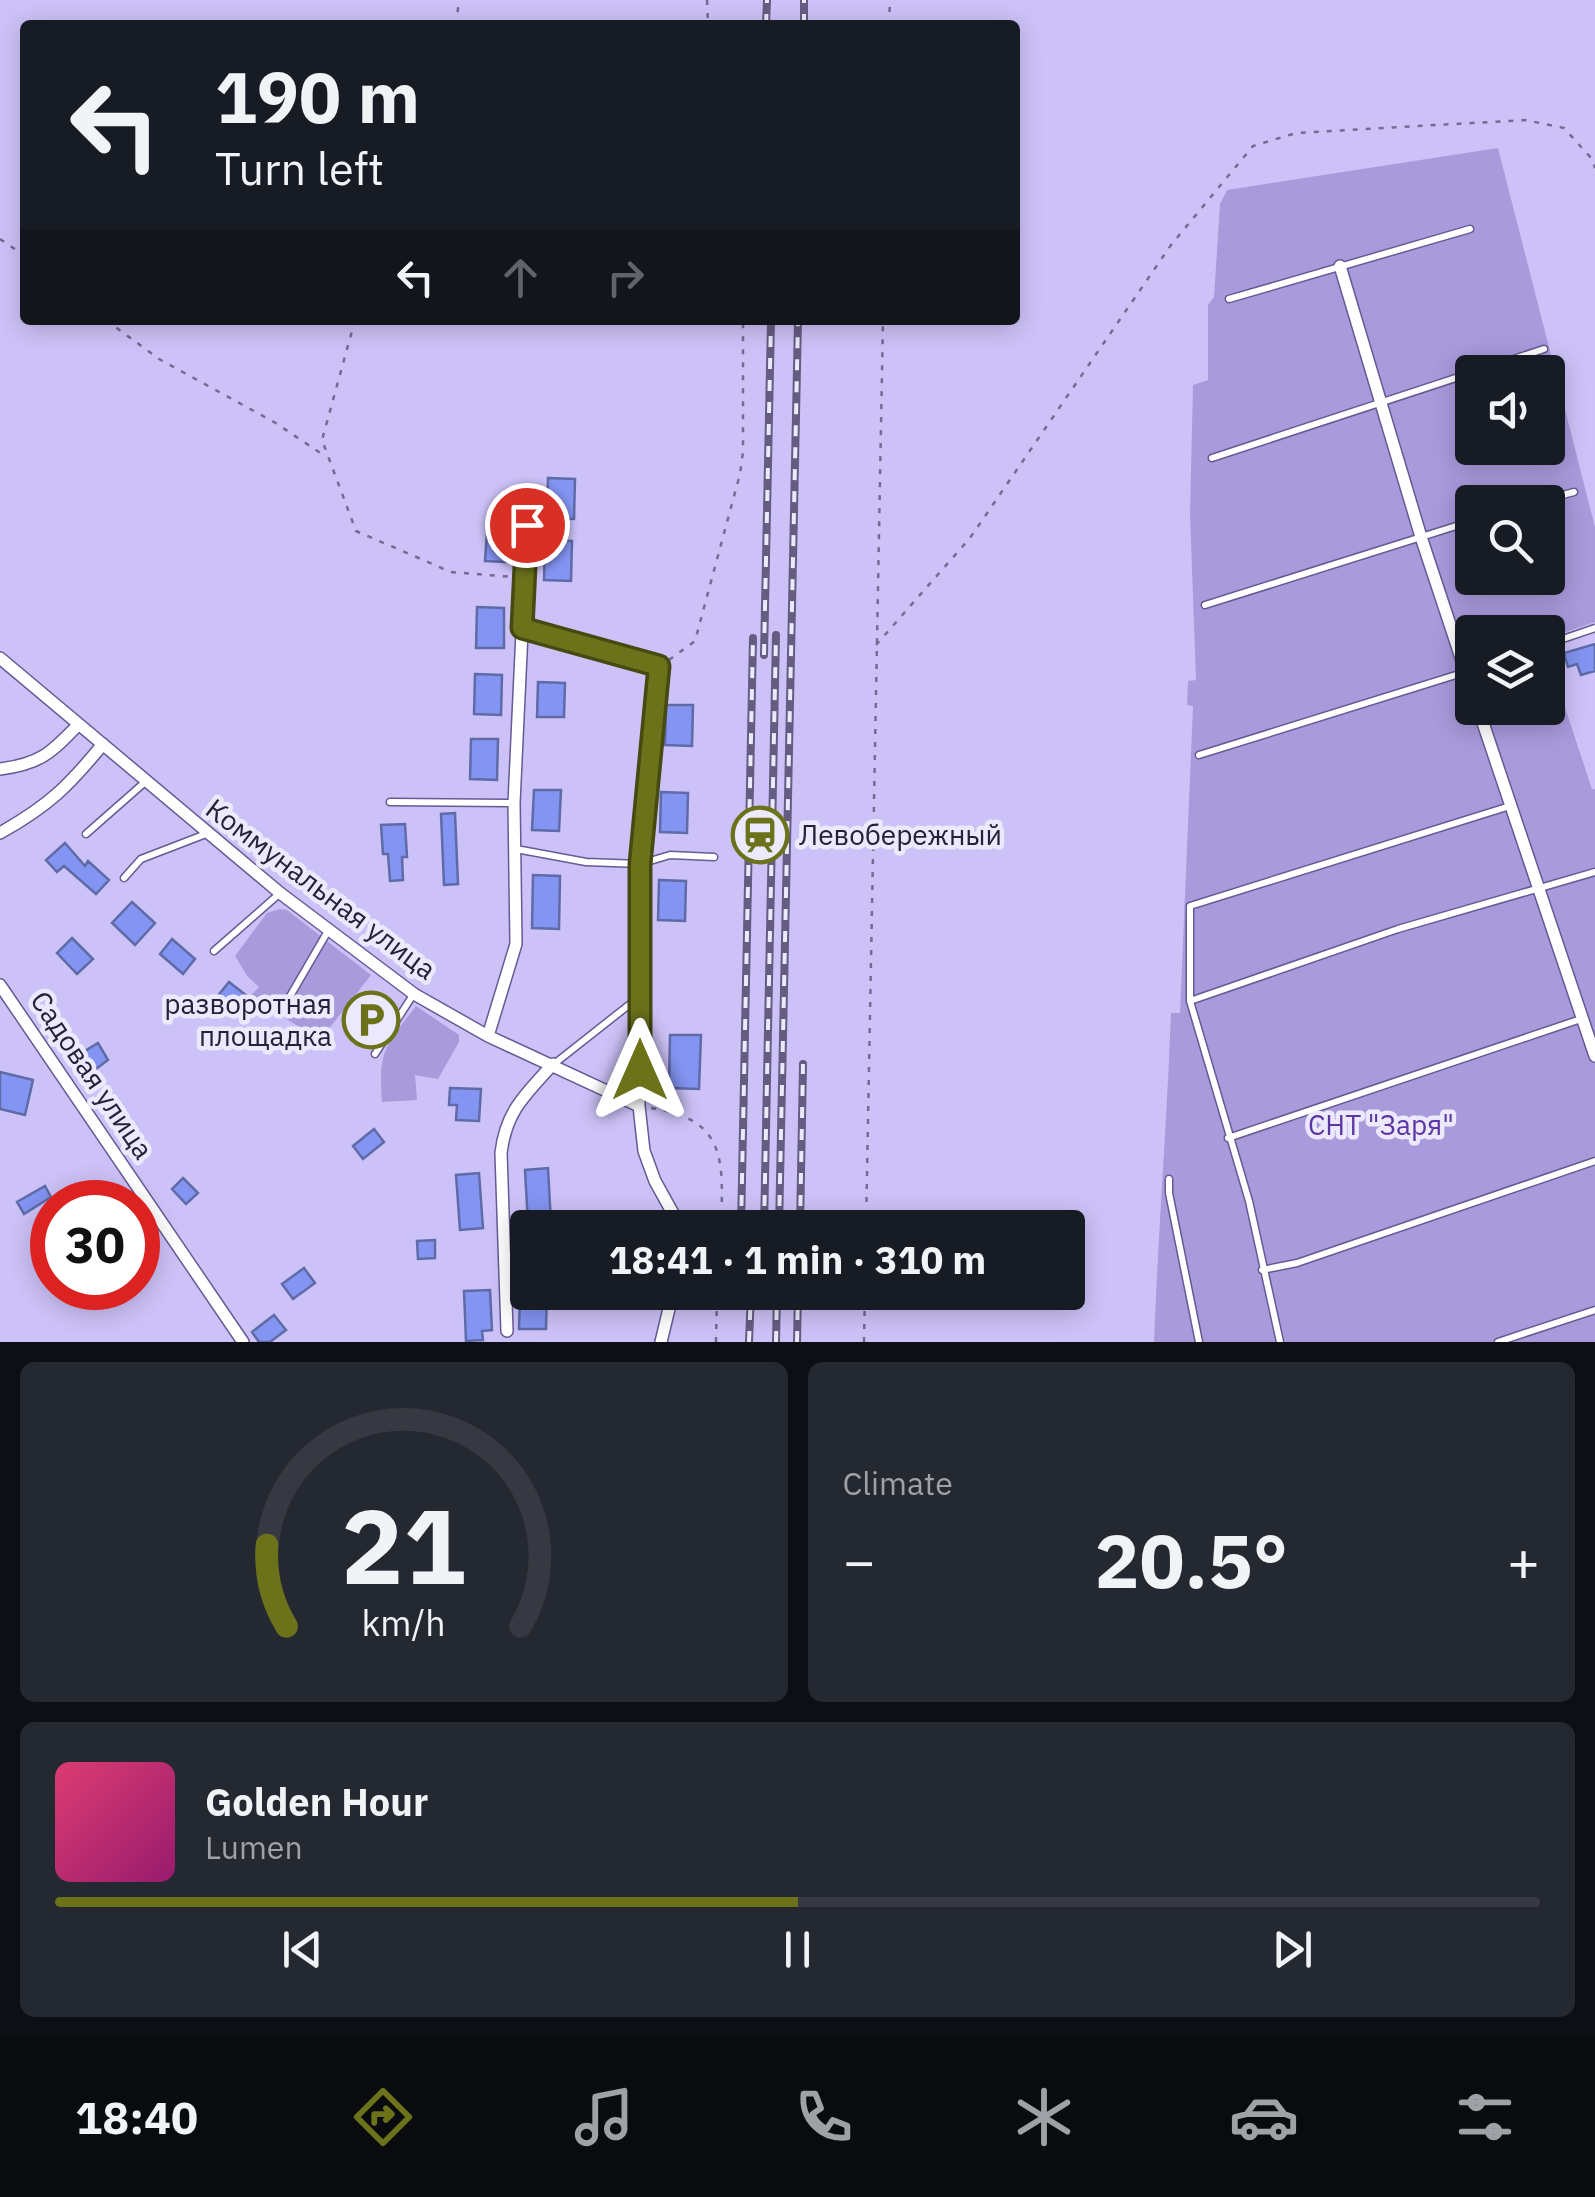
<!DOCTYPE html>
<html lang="en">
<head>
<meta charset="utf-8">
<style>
  :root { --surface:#171b24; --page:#242831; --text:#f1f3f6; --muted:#9ea1a6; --line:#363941; --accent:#6b721a }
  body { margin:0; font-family:"IBM Plex Sans",sans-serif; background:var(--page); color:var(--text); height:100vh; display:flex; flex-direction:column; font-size:38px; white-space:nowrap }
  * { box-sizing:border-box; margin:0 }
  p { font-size:32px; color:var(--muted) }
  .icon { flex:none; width:55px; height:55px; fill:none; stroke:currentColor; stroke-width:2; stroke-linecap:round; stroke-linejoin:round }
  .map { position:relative; height:1342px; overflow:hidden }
  .panel { display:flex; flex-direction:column; gap:20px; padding:20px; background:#0d0f14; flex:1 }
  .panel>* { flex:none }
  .top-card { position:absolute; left:20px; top:20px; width:1000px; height:305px; border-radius:10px; box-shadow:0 5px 25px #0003; background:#171b24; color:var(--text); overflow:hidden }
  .buttons { position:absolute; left:1455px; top:355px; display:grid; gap:20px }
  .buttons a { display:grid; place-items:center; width:110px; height:110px; border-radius:10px; background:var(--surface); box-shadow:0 5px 25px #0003; font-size:50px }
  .speed { position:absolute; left:30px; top:1180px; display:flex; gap:20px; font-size:50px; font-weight:700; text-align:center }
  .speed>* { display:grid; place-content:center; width:130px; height:130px; border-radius:50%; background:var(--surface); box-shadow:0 5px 25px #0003; line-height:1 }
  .speed .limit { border:15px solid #d22; background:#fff; color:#111 }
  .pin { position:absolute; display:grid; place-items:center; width:85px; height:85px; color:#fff; margin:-42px; border:5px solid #fff; border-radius:50%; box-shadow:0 2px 10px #0007 }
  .me { position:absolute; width:110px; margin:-55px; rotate:0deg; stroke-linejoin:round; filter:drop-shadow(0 0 8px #0008) }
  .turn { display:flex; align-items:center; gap:35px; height:210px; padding:0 30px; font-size:45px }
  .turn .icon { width:130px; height:130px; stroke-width:2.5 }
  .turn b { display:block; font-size:70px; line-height:85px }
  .lanes { display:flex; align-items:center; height:95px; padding:0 30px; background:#0003; justify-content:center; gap:50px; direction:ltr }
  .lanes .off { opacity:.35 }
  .big { font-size:75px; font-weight:700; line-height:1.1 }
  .panel .card { flex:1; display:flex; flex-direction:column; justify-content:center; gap:15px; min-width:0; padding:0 35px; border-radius:15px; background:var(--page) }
  .panel .dial { align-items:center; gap:0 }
  .dial svg { height:260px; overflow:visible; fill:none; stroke:var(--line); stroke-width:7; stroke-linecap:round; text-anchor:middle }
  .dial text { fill:var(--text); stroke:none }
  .song { display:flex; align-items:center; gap:30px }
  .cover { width:120px; height:120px; border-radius:15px; background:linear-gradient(135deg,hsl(340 70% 55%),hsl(320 70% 35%)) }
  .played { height:10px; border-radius:5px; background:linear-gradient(90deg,var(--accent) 50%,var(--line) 50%) }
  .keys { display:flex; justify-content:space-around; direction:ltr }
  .heat { display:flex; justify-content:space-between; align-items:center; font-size:55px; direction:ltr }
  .panel .tiles { flex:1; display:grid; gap:20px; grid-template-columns:1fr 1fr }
  .card:last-child { grid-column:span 2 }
  .trip { position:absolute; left:510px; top:1210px; width:575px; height:100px; border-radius:10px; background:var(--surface); box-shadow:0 5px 25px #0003; font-weight:700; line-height:100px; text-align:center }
  .menu { display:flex; height:160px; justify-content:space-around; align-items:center; background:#090b0e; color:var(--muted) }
  .menu .icon { width:70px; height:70px }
  .menu .current { color:var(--accent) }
  .menu b { font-size:45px; color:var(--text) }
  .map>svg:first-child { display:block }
  .green { fill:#a99adc; fill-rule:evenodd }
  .building { fill:#8394f2; stroke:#5f6ba7; stroke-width:2.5 }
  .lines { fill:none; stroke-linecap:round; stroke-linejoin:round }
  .service-casing { stroke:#675994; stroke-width:9 }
  .minor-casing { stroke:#675994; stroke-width:14 }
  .path { stroke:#746b92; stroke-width:2.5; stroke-dasharray:5 8; stroke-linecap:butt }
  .service { stroke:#fff; stroke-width:6 }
  .minor { stroke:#fff; stroke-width:11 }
  .rail-casing { stroke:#655c81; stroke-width:8 }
  .rail { stroke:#ece9fd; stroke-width:4; stroke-dasharray:11; stroke-linecap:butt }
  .route-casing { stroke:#464a11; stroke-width:25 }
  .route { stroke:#6b721a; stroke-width:18 }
  .labels { text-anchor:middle; stroke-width:9; stroke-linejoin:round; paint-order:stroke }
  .poi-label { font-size:28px; fill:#27203a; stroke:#ece9fd; text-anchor:start }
  .street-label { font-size:28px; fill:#27203a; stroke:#ece9fd }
  .park-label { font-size:28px; fill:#5c36a5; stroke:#ece9fd }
</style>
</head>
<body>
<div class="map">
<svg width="1595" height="1342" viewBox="0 0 1595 1342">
  <rect width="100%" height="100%" fill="#cdc2f8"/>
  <path class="green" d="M1498,148L1595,527V622L1548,638V632H1472V708H1548V656L1592,789H1595V1342H1154C1158,1232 1167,1123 1171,1013H1180L1193,706L1187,705L1188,681L1196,680L1190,514L1193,385L1208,380V305L1214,297L1220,204L1227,190ZM1472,372H1548V448H1472ZM1472,502H1548V578H1472Z
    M280,909L287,910L371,975L320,1040L250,996L259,987L248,977L235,956L267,913Z
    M416,1006L459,1035V1042L438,1079L415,1075L417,1100L382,1102C378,1051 385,1046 416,1006Z"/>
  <path class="building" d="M548,478L575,479L574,519L547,518Z
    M487,533L506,534L505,562L485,561Z
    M545,540L572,541L571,581L544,580Z
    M477,607L504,608V648H476Z
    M1595,644V671L1581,675L1577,664L1568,667L1564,653Z
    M475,674L502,675L501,715L474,714Z
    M538,682L565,683L564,717H537Z
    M666,705H693L692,746L665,745Z
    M471,739H498L497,780L470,779Z
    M534,790H561L559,831L532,830Z
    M661,792L688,793L687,833L660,832Z
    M455,813L458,884L444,885L441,814Z
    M405,824L407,857H402L403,880L390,881L388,854H383L381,825Z
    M65,843L85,866L88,861L109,880L96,894L64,866L57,872L46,860Z
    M533,875L560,876L559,929L532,928Z
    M659,880L686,881L685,921L658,920Z
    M132,902L155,923L135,945L112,923Z
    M72,938L93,959L77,974L57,953Z
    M172,939L195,959L183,974L160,954Z
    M229,982L247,996L230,1017L212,1003Z
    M670,1035H701L699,1089L669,1088Z
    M98,1043L108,1060L92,1072L80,1054Z
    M0,1072L33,1080L25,1115L0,1109Z
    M450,1088L481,1089L479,1121L456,1120L457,1105H449Z
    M374,1129L384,1142L363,1159L353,1146Z
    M548,1168L551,1223L528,1224L525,1170Z
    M479,1173L483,1228L460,1230L456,1175Z
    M183,1178L198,1193L186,1204L172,1189Z
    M45,1186L51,1197L24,1214L17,1202Z
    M435,1240V1258L418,1259L417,1241Z
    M304,1268L315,1283L293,1299L282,1284Z
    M490,1290L492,1330L482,1331L483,1340L466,1341L464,1291Z
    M520,1292H547L546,1329H519Z
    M274,1315L286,1330L270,1342H259L252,1332Z"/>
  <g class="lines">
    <g class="service-casing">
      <path id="service" d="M1229,299L1470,229
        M1212,458L1544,349
        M1536,502L1574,492
        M1205,605L1472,521
        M1548,644L1595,628
        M1199,755L1472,670
        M390,802L512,803
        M86,834L144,783
        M516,849L586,862L640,864L670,855L714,857
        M124,878L141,859L206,834
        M214,951L279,894
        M289,998L328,931
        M1190,1001L1398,929L1595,872
        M375,1054L413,995
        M554,1064L639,997
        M1228,1138L1581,1019
        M1169,1179V1193L1199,1342
        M505,1256L528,1251
        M1262,1270L1297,1263L1595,1161
        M1280,1342L1249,1201L1190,1001V906L1510,806
        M1498,1342L1595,1310"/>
    </g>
    <g class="minor-casing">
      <path id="minor" d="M1340,266L1421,537L1472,691
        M522,627L659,666L640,864L639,1106
        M0,658L280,893L414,994L488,1036L639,1106L644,1151L655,1181L681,1228
        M1478,708L1595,1056
        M0,769C40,764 51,753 78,725
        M0,833C48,806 68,787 103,744
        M0,985L243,1342
        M488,1036L516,944L514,803L527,525
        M507,1331L501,1153C506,1111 525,1095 553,1064
        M661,1342L673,1292"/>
    </g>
    <path class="path" d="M707,0L708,25
      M456,25L459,0
      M889,25L890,0
      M0,239L25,256
      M106,320L159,359L274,422L325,456
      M355,320L322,440L356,531L451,572L513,577
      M876,645L970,538L1171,245L1253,146L1296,133L1525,120L1564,128L1592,159L1595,168
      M669,660L695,641L740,474L743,452V320
      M651,1108C728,1119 723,1162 721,1228
      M866,1228L883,320
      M716,1342L717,1292
      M864,1342L865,1292"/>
    <use href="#service" class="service"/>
    <use href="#minor" class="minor"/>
    <g class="rail-casing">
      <path id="rail" d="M766,25L767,0
        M804,25V0
        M764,655L771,320
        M741,1228L753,638
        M764,1228L776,635
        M779,1228L798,320
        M800,1228L803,1064
        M749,1342L751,1292
        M776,1342L777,1292
        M797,1342L798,1292"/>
    </g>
    <use href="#rail" class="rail"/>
  </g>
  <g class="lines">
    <g class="route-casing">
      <path id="route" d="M527,525L522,628L659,666L640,864V1070"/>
    </g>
    <use href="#route" class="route"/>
  </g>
  <defs>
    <g id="station-ring" transform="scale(2.875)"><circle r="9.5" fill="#ece9fd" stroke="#6b721a" stroke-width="1.5"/><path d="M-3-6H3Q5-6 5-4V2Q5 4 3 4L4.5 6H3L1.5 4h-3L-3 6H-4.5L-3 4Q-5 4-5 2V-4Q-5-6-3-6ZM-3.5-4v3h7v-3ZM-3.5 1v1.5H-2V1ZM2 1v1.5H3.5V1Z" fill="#6b721a"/></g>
    <g id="parking-ring" transform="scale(2.875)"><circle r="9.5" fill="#ece9fd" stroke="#6b721a" stroke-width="1.5"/><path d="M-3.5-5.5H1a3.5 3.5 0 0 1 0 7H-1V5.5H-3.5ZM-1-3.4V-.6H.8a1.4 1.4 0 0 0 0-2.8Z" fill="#6b721a"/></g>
  </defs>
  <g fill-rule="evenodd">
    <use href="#station-ring" x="760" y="835"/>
    <use href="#parking-ring" x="371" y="1020"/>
  </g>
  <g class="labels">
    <g class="poi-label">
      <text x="799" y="845">Левобережный</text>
      <text x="332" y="1014" text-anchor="end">разворотная<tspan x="332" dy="32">площадка</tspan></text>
    </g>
    <g class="street-label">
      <text transform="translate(321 889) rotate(37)" y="10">Коммунальная улица</text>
      <text transform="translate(92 1075) rotate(56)" y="10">Садовая улица</text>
    </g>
    <g class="park-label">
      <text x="1381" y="1135">СНТ "Заря"</text>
    </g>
  </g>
</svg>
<div class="buttons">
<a><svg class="icon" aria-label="sound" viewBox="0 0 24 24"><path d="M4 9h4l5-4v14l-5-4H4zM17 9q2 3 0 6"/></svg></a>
<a><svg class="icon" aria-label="search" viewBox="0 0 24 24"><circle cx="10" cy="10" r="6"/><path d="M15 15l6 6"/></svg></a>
<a><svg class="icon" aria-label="layers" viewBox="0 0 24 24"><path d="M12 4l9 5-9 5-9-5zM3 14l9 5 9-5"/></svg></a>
</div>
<div class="speed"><div class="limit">30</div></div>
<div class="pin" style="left:527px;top:525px;background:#d93025"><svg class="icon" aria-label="arrive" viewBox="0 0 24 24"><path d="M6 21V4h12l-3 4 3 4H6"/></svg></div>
<svg class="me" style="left:640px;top:1070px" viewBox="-20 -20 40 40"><path d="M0-17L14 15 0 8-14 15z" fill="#6b721a" stroke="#fff" stroke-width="4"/></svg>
<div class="trip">18:41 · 1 min · 310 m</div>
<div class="top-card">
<div class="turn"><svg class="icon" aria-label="left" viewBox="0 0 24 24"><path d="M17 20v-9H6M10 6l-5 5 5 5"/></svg><div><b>190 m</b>Turn left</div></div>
<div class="lanes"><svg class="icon" aria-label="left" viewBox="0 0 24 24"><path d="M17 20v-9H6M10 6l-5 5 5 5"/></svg><svg class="icon off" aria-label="ahead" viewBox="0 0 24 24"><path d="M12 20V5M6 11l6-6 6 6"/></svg><svg class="icon off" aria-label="right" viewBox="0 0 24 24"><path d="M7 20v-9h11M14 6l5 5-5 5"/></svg></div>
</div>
</div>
<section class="panel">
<div class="tiles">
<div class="card dial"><svg viewBox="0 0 100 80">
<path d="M14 69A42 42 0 1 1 86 69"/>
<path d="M14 69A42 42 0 0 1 8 44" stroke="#6b721a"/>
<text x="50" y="56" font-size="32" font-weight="700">21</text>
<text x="50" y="72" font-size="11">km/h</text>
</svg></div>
<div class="card"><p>Climate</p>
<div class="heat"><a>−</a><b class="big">20.5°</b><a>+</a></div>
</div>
<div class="card">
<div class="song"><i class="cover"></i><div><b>Golden Hour</b><p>Lumen</p></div></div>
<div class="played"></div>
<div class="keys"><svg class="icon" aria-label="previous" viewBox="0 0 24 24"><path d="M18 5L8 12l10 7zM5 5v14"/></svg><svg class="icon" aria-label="pause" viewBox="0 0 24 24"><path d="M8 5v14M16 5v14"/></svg><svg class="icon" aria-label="next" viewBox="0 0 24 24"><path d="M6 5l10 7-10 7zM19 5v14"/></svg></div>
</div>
</div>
</section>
<nav class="menu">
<b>18:40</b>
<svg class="icon current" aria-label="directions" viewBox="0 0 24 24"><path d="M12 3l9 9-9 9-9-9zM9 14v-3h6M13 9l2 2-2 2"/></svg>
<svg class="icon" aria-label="music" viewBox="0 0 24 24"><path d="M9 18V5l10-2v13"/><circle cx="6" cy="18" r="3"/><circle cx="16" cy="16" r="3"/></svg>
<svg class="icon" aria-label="phone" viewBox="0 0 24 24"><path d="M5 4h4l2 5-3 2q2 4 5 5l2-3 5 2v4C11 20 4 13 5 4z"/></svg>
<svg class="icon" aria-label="climate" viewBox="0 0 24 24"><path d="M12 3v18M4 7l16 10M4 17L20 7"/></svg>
<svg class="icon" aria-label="car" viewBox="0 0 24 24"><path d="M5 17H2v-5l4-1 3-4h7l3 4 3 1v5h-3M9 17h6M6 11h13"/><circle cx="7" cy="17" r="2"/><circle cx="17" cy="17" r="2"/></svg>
<svg class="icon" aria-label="filters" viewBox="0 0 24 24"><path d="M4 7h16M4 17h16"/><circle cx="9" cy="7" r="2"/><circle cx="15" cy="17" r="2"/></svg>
</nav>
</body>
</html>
